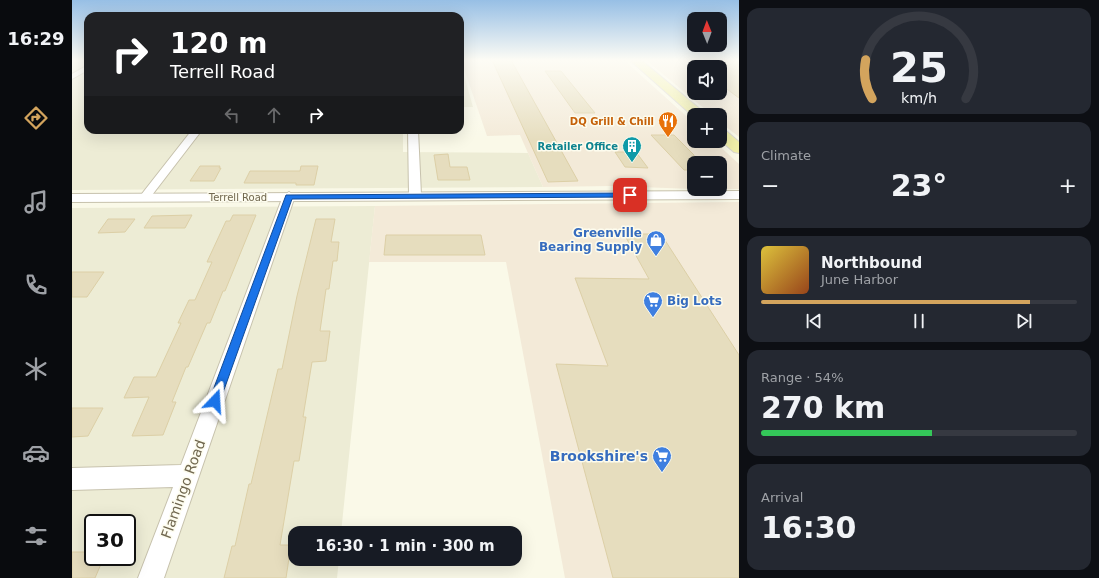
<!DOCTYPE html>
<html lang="en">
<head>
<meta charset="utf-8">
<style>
  :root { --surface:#171b24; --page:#242831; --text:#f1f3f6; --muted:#9ea1a6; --line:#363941; --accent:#d3a45d }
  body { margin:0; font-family:"DejaVu Sans",sans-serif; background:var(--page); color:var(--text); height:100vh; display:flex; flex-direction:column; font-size:15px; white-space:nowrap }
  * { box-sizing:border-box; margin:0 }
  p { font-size:13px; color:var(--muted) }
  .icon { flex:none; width:22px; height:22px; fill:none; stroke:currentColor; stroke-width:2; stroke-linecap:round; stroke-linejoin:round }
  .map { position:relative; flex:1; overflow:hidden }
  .details { display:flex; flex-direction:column; gap:8px; padding:8px; background:#0d0f14; width:360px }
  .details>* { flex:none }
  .top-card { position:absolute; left:12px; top:12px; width:380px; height:122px; border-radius:12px; box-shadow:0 4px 16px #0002; background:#202124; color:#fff; overflow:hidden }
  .needle { width:26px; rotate:359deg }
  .controls { position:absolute; left:615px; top:12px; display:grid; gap:8px }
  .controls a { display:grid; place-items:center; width:40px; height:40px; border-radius:8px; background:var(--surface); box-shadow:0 4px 16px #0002; font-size:20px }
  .speed { position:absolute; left:12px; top:514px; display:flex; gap:8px; font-size:20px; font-weight:700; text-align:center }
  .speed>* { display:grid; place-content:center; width:52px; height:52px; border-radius:50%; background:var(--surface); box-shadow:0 4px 16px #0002; line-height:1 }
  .speed .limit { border:2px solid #111; border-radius:6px; background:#fff; color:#111 }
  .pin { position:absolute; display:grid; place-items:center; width:34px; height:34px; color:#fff; margin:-17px; border-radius:8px; box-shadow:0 2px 6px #0006 }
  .me { position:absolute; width:44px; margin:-22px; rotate:20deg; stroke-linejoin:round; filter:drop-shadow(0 0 3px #0008) }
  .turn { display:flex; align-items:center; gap:14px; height:84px; padding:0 20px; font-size:18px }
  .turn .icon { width:52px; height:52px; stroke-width:2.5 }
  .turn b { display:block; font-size:28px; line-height:34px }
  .lanes { display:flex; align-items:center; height:38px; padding:0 20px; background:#0003; justify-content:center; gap:20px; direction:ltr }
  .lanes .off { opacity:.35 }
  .big { font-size:30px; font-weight:800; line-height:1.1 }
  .details .card { flex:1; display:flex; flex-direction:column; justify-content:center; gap:6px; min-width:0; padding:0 14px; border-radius:12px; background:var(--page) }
  .details .dial { align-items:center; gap:0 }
  .dial svg { height:104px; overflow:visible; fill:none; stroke:var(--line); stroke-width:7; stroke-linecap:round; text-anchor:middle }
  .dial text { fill:var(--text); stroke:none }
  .song { display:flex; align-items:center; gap:12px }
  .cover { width:48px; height:48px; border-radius:6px; background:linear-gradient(135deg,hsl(50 70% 55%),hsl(20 70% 35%)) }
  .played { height:4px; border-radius:2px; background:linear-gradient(90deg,var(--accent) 85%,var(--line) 85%) }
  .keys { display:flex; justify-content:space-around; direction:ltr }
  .heat { display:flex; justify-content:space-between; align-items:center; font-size:22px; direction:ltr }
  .charge { height:6px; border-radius:3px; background:linear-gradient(90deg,#34c759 54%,var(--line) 0) }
  .trip { position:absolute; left:216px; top:526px; width:234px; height:40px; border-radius:12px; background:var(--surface); box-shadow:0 4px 16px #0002; font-weight:800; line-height:40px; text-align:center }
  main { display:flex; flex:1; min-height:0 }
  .menu { display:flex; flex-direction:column; width:72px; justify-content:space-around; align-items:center; background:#090b0e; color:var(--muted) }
  .menu .icon { width:28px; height:28px }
  .menu .on { color:var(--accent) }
  .menu b { font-size:18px; color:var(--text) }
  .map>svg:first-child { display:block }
  .residential { fill:#edecd5; fill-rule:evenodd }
  .commercial { fill:#f3ead8 }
  .building { fill:#e6ddbe; stroke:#dccfa6 }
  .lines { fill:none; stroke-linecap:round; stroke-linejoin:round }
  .minor-casing { stroke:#c7c2ad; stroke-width:2 }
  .tertiary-casing { stroke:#c7c2ad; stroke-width:2 }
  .primary-casing { stroke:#dad7d1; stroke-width:2 }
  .minor { fill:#fff; fill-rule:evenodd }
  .tertiary { fill:#fff; fill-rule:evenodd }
  .primary { fill:#f0efa9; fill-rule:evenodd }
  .route { fill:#1a73e8; stroke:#114b97 }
  .labels { text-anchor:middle; stroke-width:3; stroke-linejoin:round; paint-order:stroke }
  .far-food-label { font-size:10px; font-weight:bold; fill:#c56008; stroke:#fdfcee; text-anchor:end }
  .far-culture-label { font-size:10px; font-weight:bold; fill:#0d838f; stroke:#fdfcee; text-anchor:end }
  .far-street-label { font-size:10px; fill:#70674f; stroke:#fdfcee }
  .shop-label { font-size:12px; font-weight:bold; fill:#366cbe; stroke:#fdfcee; text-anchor:end }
  .near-shop-label { font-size:14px; font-weight:bold; fill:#366cbe; stroke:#fdfcee; text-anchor:end }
  .near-street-label { font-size:14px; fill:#70674f; stroke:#fdfcee }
</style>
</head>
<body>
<main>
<nav class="menu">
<b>16:29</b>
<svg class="icon on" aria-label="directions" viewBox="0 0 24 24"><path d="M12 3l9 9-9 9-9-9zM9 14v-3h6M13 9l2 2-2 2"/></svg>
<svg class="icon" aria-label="music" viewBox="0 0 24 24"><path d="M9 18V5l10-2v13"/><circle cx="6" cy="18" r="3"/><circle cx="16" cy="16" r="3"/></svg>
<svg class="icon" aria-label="phone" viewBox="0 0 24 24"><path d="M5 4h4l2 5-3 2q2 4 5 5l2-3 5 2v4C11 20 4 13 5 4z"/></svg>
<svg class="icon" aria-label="climate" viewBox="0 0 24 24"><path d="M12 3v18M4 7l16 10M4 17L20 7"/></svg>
<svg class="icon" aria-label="car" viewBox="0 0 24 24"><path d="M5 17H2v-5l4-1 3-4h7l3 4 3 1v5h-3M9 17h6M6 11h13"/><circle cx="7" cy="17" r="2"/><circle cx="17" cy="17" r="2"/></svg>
<svg class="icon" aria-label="filters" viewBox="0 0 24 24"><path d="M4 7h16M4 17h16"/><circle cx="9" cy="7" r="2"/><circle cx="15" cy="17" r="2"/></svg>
</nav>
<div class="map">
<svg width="667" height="578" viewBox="0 0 667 578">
  <rect width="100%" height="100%" fill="#faf9e8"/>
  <path class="residential" d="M0,60H16V130H331V152L456,153L471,187L0,190Z
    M388,61L401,107H388Z
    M303,206L269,533H223V559H267L265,578H0V208ZM21,523H55V557H21Z"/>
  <path class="commercial" d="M389,60H552L622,123V141H642L667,164V189H648V163H622V189L539,186L471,187L448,135L415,136Z
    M574,60H630L642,67H622V93H648V71L667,72V137L648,122V115H640Z
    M667,202V578H493L434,262H297L303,206Z"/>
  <path class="building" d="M420,60H439L506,181L476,182Z
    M648,60H667V98L648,84Z
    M473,71H489L523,113H503Z
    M579,135H602L622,155V170H612Z
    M543,152H564L576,168L553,167Z
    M376,154L378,167H395L398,180H366L362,155Z
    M128,166H148L147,168H149L142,181H118Z
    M229,166H246L242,185H224V183H172L178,171H228Z
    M120,215L113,228H72L80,216Z
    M161,215H184L153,291H151L138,323H135L116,367H114L100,402H104L91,435L60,436L77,397L52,398L62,377H84L109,323H106L117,300H123L140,262H135L154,221H158Z
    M36,219H63L53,232L26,233Z
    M244,219H263L259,242H267L265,261H261L257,289H254L248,331H258L254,361L240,362L231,417H234L227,461H222L208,545H219L214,578H152L160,546H163L177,484H179L206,369H210L225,296Z
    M552,234H589L667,355V578H541L484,364L536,366L503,278L577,279Z
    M314,235H409L413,255H312Z
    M0,272H32L15,297H0Z
    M0,408H31L16,436L0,437Z
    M0,552H21V557H32L23,578H0Z"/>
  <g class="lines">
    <g class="minor-casing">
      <path id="minor" d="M16,65V70L0,79V74Z
        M120,130H130L77,199H69L67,197L69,195Z
        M336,130H346L349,195L343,199L337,195Z
        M217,192L223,196L92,578H66L101,487L0,490V468L109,465L211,196Z"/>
    </g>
    <g class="tertiary-casing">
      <path id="tertiary" d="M667,191V199L0,202V194Z"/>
    </g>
    <g class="primary-casing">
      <path id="primary" d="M558,60H569L635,115H622V117Z
        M648,129L653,130L667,142V153L662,152L648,140Z"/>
    </g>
    <use href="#minor" class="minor"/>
    <use href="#tertiary" class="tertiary"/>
    <use href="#primary" class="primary"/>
  </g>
  <linearGradient id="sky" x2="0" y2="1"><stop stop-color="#97bfe5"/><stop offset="0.43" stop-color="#fdfcf5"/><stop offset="1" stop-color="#fdfcf5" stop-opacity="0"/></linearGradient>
  <rect width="667" height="140" fill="url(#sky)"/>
  <path class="route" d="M558,193L560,194V197L220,199L148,401L147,404L143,406L139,404L137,401L214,195Z"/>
  <defs>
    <g id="restaurant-pin" transform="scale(1)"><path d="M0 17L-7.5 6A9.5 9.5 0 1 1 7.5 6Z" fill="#e8710a" stroke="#fdfcee"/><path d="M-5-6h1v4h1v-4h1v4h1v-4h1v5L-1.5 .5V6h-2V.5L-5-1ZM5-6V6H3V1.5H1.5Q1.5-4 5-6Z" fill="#fff"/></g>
    <g id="building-pin" transform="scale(1)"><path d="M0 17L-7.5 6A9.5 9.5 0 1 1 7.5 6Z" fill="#0f9aa8" stroke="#fdfcee"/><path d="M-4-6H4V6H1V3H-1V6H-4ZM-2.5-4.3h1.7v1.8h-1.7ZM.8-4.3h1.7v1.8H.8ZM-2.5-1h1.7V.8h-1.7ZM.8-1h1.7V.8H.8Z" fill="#fff"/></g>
    <g id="shop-pin" transform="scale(1)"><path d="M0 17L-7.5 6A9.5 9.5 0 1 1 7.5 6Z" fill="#3f7fe0" stroke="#fdfcee"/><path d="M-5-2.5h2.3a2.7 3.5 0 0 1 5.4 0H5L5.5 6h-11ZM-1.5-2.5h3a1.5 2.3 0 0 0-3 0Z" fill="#fff"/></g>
    <g id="supermarket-pin" transform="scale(1)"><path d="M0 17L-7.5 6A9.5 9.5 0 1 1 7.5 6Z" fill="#3f7fe0" stroke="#fdfcee"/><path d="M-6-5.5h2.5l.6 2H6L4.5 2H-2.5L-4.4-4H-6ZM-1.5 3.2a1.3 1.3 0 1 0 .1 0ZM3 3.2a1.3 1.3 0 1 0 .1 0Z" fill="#fff"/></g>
  </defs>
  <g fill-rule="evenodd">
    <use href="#restaurant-pin" x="596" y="121"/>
    <use href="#building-pin" x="560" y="146"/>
    <use href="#shop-pin" x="584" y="240"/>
    <use href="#supermarket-pin" x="581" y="301"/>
    <use href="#supermarket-pin" x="590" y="456"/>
  </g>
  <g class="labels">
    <g class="far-food-label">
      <text x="582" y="125">DQ Grill &amp; Chill</text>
    </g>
    <g class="far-culture-label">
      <text x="546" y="150">Retailer Office</text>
    </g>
    <g class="far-street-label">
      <text x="166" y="201">Terrell Road</text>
    </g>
    <g class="shop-label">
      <text x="570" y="237">Greenville<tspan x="570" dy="14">Bearing Supply</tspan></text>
      <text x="595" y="305" text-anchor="start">Big Lots</text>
    </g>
    <g class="near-shop-label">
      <text x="576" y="461">Brookshire's</text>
    </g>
    <g class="near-street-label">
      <text transform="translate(111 489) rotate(-70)" y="5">Flamingo Road</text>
    </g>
  </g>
</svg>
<div class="controls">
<a><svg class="needle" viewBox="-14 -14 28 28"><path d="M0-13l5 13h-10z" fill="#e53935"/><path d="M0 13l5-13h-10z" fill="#9ea1a6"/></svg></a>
<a><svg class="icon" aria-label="sound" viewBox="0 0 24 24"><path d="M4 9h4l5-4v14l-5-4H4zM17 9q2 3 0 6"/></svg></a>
<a>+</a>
<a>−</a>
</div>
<div class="speed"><div class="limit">30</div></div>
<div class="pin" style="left:558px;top:195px;background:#d93025"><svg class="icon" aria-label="arrive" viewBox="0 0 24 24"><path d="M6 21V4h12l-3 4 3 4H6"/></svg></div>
<svg class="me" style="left:143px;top:401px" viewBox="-20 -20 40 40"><path d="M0-17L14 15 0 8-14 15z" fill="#1a73e8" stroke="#fff" stroke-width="4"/></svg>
<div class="trip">16:30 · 1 min · 300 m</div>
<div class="top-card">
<div class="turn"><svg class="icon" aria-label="right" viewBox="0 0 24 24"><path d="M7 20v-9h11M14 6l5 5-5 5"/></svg><div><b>120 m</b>Terrell Road</div></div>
<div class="lanes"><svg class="icon off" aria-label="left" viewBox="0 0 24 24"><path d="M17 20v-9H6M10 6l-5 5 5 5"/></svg><svg class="icon off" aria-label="ahead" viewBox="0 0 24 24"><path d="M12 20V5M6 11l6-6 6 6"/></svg><svg class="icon" aria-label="right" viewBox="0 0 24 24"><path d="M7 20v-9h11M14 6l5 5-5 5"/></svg></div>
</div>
</div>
<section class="details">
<div class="card dial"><svg viewBox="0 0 100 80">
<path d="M14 69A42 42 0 1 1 86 69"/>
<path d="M14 69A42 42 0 0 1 9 39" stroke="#d3a45d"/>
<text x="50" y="56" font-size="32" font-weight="700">25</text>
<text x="50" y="72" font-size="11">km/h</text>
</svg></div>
<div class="card"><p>Climate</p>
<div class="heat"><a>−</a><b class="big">23°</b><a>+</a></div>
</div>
<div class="card">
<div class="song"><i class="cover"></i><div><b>Northbound</b><p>June Harbor</p></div></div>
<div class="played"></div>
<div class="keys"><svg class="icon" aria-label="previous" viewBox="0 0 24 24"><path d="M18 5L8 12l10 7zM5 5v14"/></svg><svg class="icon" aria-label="pause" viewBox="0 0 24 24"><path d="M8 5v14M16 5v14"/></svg><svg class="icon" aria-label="next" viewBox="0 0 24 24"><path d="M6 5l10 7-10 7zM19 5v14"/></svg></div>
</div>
<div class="card"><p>Range · 54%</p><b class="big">270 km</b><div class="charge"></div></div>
<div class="card"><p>Arrival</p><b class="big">16:30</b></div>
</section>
</main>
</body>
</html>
